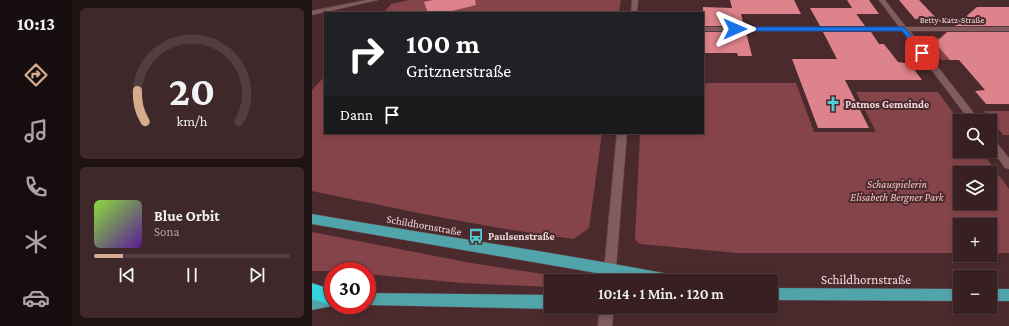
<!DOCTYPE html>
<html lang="de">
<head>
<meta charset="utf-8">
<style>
  :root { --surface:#382022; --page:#3f282a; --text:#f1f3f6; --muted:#aba3a5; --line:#523e40; --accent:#d6ab8b }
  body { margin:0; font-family:"Crimson Pro",serif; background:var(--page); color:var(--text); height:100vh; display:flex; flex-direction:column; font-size:15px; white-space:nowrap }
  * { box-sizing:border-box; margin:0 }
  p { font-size:13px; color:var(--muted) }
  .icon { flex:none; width:22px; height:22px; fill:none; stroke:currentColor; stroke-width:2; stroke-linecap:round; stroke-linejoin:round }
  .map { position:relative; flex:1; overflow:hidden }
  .panel { display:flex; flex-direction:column; gap:8px; padding:8px; background:#1f1213; width:240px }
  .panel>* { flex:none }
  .hud { position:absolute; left:12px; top:12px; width:380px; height:122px; border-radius:0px; box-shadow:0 2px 6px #0003,0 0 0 1px var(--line); background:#202124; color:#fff; overflow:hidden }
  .fabs { position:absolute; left:641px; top:114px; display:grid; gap:8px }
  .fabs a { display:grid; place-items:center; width:44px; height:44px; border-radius:0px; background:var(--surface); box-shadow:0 2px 6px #0003,0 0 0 1px var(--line); font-size:20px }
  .speed { position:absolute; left:12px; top:262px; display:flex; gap:8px; font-size:20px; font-weight:700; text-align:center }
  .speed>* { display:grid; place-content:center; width:52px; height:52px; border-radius:50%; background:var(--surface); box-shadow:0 2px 6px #0003,0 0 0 1px var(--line); line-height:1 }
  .speed .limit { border:6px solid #d22; background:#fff; color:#111 }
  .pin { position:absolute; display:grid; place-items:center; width:34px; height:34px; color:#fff; margin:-17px; border-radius:8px; box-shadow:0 2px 6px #0006 }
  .me { position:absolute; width:44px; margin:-22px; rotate:90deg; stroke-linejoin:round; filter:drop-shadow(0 0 3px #0008) }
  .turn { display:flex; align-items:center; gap:14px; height:84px; padding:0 16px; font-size:18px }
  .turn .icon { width:52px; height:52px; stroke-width:2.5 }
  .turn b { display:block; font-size:28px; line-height:34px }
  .then { display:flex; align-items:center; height:38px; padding:0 16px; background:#0003; gap:8px; font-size:15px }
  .panel .widget { flex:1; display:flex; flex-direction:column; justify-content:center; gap:6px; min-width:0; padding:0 14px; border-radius:6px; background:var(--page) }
  .panel .dial { align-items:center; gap:0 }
  .dial svg { height:104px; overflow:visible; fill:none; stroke:var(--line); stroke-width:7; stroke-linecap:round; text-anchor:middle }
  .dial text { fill:var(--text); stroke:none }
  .song { display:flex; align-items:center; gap:12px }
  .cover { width:48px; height:48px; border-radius:6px; background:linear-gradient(135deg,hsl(90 70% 55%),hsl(270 70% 35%)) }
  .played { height:4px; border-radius:2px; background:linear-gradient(90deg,var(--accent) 15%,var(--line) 15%) }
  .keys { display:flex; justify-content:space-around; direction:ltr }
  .trip { position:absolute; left:232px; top:274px; width:234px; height:40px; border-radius:0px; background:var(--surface); box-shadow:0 2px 6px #0003,0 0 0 1px var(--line); font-weight:600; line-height:40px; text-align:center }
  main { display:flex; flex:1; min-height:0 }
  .tab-bar { display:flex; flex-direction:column; width:72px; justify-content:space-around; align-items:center; background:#160d0e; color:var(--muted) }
  .tab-bar .icon { width:28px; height:28px }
  .tab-bar .current { color:var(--accent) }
  .tab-bar b { font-size:18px; color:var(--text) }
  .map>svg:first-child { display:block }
  .green { fill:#85444a; fill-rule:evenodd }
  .building { fill:#dd838b }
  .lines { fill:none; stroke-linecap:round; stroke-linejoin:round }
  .minor-casing { stroke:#624649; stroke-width:1 }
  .major-casing { stroke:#624649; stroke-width:1 }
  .highway-casing { stroke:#624649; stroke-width:1 }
  .minor { fill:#815b5e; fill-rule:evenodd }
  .major { fill:#52a4ab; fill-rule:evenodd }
  .highway { fill:#33d5df; fill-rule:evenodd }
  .route { fill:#1a73e8; stroke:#114b97 }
  .labels { text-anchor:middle; stroke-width:4; stroke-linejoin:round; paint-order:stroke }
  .far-street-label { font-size:9px; fill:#f1dbdc; stroke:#4b2a2d }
  .poi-label { font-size:11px; font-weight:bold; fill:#f1dbdc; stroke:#4b2a2d; text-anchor:start }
  .park-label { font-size:11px; font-style:italic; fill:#f3c2c5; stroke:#4b2a2d }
  .street-label { font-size:11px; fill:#f1dbdc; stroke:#4b2a2d }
  .near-street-label { font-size:13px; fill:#f1dbdc; stroke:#4b2a2d }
</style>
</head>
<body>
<main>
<nav class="tab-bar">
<b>10:13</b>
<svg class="icon current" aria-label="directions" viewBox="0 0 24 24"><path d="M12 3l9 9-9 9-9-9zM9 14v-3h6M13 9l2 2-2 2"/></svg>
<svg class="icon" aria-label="music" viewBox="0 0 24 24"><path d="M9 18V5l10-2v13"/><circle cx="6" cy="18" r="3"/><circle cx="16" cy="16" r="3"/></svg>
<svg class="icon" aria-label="phone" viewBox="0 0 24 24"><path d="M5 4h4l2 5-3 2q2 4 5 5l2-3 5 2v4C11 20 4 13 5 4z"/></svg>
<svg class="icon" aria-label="climate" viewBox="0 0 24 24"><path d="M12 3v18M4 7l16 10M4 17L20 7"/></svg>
<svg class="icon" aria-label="car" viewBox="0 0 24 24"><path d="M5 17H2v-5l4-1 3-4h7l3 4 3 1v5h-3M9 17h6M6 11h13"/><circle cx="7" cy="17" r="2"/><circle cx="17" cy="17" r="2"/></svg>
</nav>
<section class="panel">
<div class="widget dial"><svg viewBox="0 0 100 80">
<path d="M14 69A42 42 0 1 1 86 69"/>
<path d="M14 69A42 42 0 0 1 8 45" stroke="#d6ab8b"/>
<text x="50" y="56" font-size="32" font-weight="700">20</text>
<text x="50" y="72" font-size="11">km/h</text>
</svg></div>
<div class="widget">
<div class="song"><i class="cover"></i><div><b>Blue Orbit</b><p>Sona</p></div></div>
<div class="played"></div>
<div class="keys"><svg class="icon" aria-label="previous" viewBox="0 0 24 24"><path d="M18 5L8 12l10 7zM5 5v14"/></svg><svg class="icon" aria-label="pause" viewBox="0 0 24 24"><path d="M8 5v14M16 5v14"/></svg><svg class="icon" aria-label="next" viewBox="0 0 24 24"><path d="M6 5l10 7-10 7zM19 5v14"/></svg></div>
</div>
</section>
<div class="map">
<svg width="697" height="326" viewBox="0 0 697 326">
  <rect width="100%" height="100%" fill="#4b2a2d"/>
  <path class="green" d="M97,0H309L307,13H71L79,4Z
    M612,38H663L667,42H624L638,60H629Z
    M13,76V133H290L277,228L262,239C174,228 87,209 0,191V90Z
    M391,83H484L502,132H564L544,92H626L648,122V151H669L697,189V253H678V225H648V253H426L328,244L323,240L328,133H391ZM648,173H678V203H648Z
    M672,111H697V135H691Z
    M0,232L159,263L257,278V281H239V287L150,283L55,274V271H0Z"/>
  <path class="building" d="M121,0H163L164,5L132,13H116L112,2Z
    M418,0H482L489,14H429L432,26H391V7L420,8Z
    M535,0H557L567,14H544Z
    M587,0H607L624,18L603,19Z
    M665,7H697V26H643Z
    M498,8H540L553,26H508Z
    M391,32H434L440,56H426L425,53H391Z
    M511,32H559L567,44H572L586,62L598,64L610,80H533L557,128H506L480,59H525Z
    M635,32H697V104H674L663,91L673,90L647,60H638L623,43Z"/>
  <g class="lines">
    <g class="minor-casing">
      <path id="minor" d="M54,0H66L0,15V11Z
        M320,0H326L325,13H319Z
        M567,0H573L594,27H697V31H598L668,121H658L590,31H391V27H587Z
        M305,133H315L303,281H291Z
        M678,137L681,138L697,158V169L693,168L678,147Z
        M288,307H302L300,326H286Z"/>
    </g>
    <g class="major-casing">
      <path id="major" d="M0,214C121,235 242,252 362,275L366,277L368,281H331L0,224Z
        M459,288L648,289V301L459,300Z
        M678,289H697V301H678Z
        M21,293V305H25L0,310V296Z
        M55,293L239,295V307H243L239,309L55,305Z"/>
    </g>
    <g class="highway-casing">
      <path id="highway" d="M0,283L21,290V305H23L21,306L0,299Z"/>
    </g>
    <use href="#minor" class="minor"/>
    <use href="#major" class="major"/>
    <use href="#highway" class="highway"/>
  </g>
  <path class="route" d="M421,27H592L614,53L608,54L590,31H423L421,30Z"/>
  <defs>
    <g id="church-bare" transform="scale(1.2)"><path d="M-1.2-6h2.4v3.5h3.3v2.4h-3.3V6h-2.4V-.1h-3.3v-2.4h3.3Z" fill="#51ccd4" stroke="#4b2a2d" stroke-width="2.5" paint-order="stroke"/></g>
    <g id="bus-bare" transform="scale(1.2)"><path d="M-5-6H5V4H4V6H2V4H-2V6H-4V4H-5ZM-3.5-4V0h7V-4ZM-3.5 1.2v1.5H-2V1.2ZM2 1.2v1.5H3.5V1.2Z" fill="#51ccd4" stroke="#4b2a2d" stroke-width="2.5" paint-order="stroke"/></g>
  </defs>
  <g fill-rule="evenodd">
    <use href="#church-bare" x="521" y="104"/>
    <use href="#bus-bare" x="164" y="236"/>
  </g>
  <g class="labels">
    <g class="far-street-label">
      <text x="640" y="23">Betty-Katz-Straße</text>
    </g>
    <g class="poi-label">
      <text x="533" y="108">Patmos Gemeinde</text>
      <text x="176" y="240">Paulsenstraße</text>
    </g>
    <g class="park-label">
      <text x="585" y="188">Schauspielerin<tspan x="585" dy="13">Elisabeth Bergner Park</tspan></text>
    </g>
    <g class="street-label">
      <text transform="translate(112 225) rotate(10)" y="4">Schildhornstraße</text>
    </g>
    <g class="near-street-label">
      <text x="554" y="284">Schildhornstraße</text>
    </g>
  </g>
</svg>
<div class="fabs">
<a><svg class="icon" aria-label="search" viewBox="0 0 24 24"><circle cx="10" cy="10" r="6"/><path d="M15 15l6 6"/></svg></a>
<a><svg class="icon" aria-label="layers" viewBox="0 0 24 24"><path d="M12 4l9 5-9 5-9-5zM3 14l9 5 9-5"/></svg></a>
<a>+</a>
<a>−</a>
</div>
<div class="speed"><div class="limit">30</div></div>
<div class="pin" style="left:610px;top:53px;background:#d93025"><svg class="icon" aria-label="arrive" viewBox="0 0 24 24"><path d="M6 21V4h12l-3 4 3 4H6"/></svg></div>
<svg class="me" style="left:423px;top:29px" viewBox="-20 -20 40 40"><path d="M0-17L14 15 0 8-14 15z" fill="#1a73e8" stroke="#fff" stroke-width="4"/></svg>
<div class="trip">10:14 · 1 Min. · 120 m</div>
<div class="hud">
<div class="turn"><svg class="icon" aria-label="right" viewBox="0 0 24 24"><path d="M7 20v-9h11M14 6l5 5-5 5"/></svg><div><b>100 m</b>Gritznerstraße</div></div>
<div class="then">Dann<svg class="icon" aria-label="arrive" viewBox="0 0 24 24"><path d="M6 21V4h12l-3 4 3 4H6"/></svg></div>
</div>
</div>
</main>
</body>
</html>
